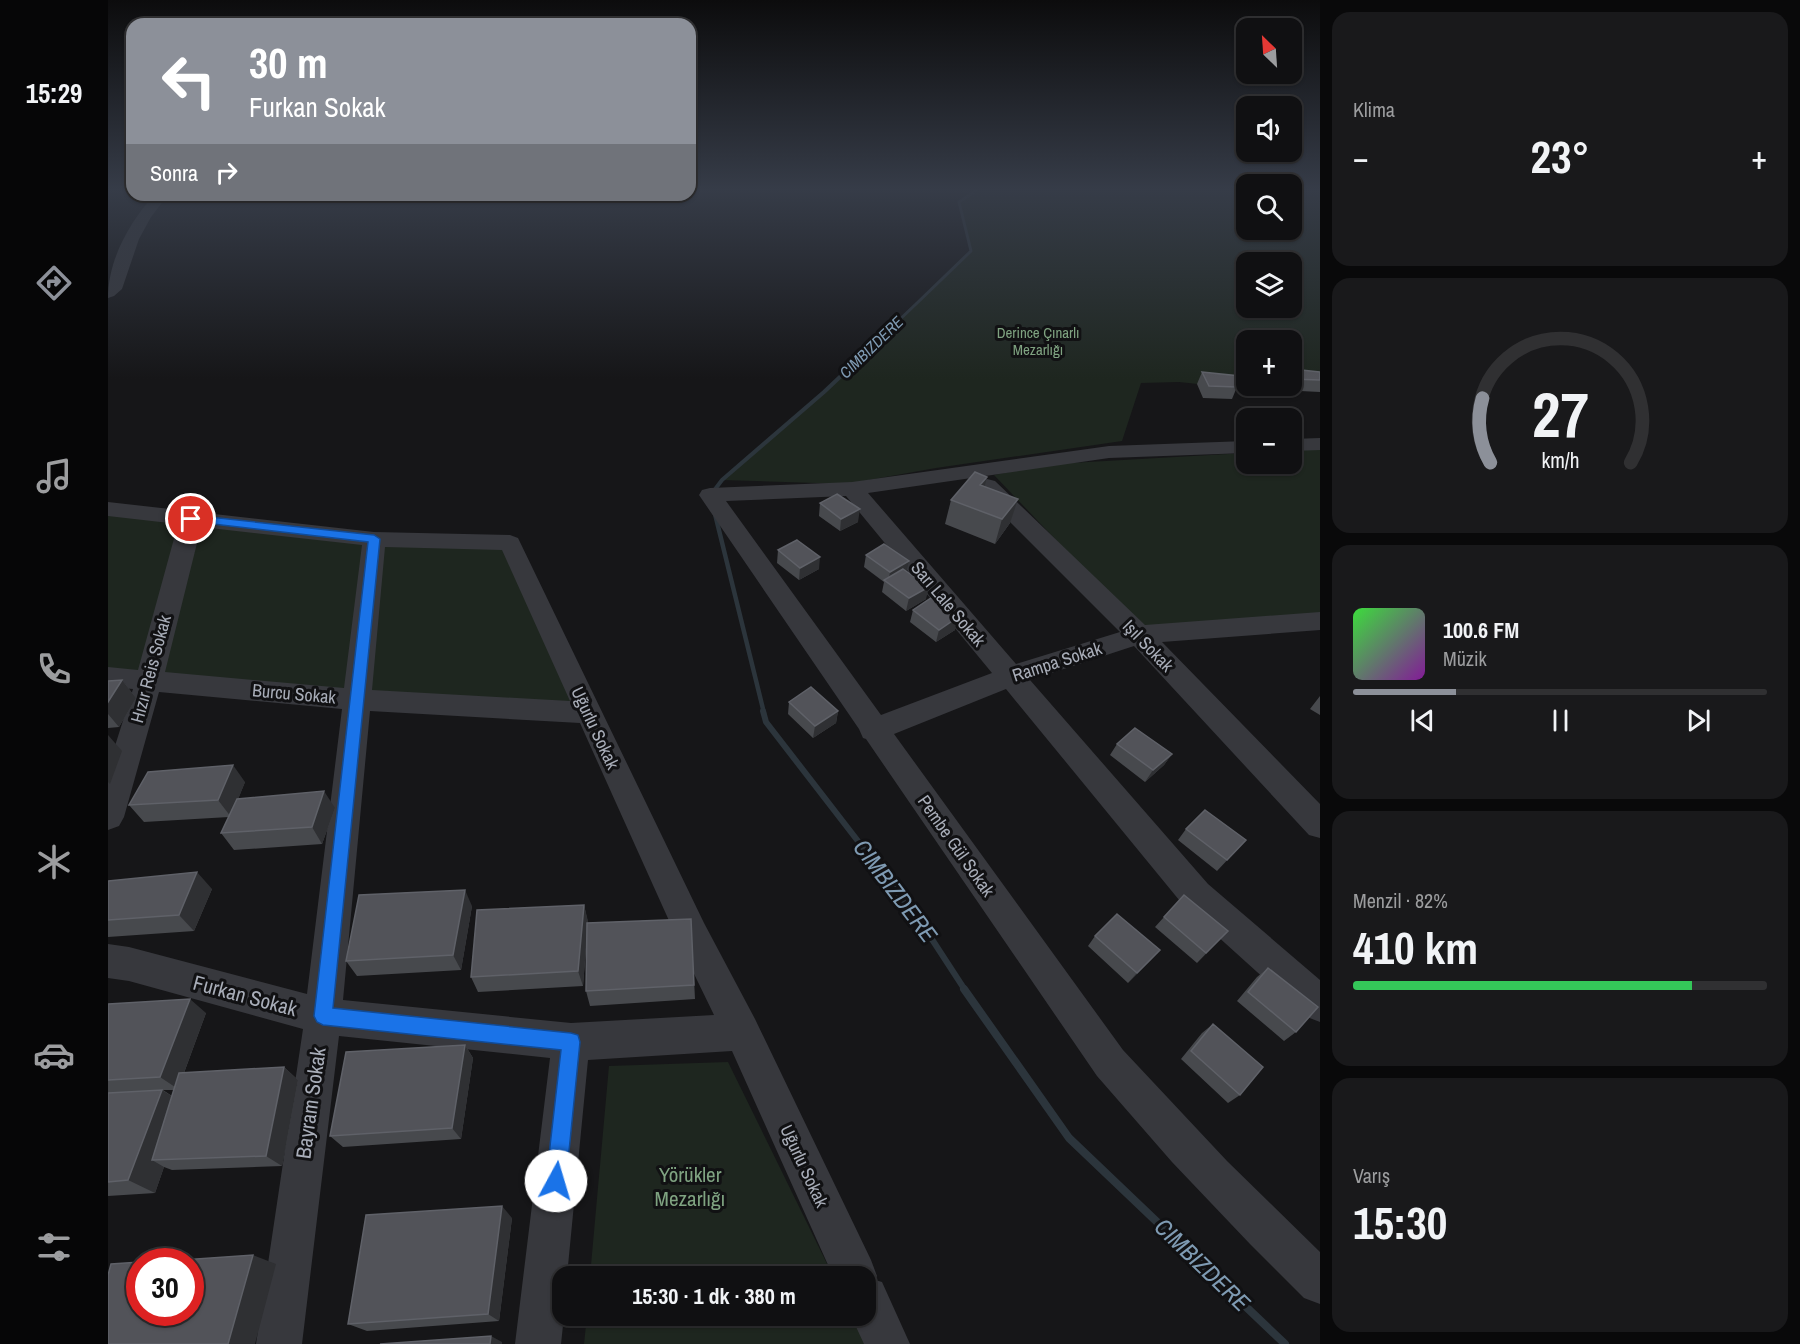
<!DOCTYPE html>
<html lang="tr">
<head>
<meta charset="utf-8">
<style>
  :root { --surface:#101012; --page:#19191b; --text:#f1f3f6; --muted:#9c9d9f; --line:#303032; --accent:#8c9099 }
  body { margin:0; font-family:"Archivo Narrow",sans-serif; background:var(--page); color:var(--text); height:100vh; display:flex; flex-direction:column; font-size:22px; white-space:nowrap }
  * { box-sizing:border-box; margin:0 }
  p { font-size:20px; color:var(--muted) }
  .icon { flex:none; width:33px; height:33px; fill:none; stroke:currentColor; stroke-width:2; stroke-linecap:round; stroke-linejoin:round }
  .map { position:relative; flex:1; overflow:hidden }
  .details { display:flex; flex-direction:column; gap:12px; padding:12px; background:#09090a; width:480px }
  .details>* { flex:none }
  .guide { position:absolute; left:18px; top:18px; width:570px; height:183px; border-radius:18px; box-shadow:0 2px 4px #0004,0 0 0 2px var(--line); background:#8c9099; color:#fff; overflow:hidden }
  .needle { width:39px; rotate:335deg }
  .fabs { position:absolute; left:1128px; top:18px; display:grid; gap:12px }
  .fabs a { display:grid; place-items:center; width:66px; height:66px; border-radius:12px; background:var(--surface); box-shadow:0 2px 4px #0004,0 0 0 2px var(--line); font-size:30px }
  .speed { position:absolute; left:18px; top:1248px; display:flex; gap:12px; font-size:30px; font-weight:700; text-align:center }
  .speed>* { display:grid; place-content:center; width:78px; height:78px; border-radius:50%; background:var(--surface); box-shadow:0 2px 4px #0004,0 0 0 2px var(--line); line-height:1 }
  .speed .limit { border:9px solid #d22; background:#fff; color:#111 }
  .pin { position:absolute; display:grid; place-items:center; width:51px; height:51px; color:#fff; margin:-26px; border:3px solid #fff; border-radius:50%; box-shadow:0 2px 6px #0007 }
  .me { position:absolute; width:66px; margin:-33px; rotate:6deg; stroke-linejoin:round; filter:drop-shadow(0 0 4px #0008) }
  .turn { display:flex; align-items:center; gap:21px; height:126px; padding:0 24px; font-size:27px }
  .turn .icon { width:78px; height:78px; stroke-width:2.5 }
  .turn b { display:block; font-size:42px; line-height:51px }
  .then { display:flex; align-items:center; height:57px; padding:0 24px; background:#0003; gap:12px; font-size:22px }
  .big { font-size:45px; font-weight:800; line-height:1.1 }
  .details .widget { flex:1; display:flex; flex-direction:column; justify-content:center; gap:9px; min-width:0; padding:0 21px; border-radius:18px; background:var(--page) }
  .details .dial { align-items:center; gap:0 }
  .dial svg { height:156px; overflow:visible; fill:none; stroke:var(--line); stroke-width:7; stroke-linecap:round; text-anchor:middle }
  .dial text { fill:var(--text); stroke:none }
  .song { display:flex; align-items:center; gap:18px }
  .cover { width:72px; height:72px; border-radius:9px; background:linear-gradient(135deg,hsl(120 70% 55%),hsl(290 70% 35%)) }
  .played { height:6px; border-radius:3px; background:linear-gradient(90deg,var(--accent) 25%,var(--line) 25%) }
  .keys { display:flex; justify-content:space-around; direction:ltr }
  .heat { display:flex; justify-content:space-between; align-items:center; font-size:33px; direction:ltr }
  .charge { height:9px; border-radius:4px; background:linear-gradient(90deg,#34c759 82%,var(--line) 0) }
  .trip { position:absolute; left:444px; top:1266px; width:324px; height:60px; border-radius:18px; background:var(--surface); box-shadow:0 2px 4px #0004,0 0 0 2px var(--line); font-weight:800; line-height:60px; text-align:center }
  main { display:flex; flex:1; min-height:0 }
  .dock { display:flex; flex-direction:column; width:108px; justify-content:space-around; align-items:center; background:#060607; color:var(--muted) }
  .dock .icon { width:42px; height:42px }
  .dock .selected { color:var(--accent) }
  .dock b { font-size:27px; color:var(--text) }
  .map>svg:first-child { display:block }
  .green { fill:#1e261f; fill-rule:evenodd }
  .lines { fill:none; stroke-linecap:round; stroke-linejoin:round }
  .stream-far4 { stroke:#2c353c; stroke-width:3 }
  .stream-far3 { stroke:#2c353c; stroke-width:4 }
  .stream-far2 { stroke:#2c353c; stroke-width:4.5 }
  .stream-far1 { stroke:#2c353c; stroke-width:6 }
  .stream { stroke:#2c353c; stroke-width:8 }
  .minor { fill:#37383d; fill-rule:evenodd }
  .wall { fill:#47494d; fill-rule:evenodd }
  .shaded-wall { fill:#2f3033 }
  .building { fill:#525359; stroke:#5f6168; stroke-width:1.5 }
  .route { fill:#1a73e8; stroke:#114b97; stroke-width:1.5 }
  .labels { text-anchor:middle; stroke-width:6; stroke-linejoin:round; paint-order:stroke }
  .far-park-label { font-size:15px; fill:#7fa381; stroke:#111113 }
  .far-water-label { font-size:16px; font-style:italic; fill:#7f9bb3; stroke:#111113 }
  .street-label { font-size:18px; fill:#a8adb8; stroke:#111113 }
  .near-street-label { font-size:21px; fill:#a8adb8; stroke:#111113 }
  .near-park-label { font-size:21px; fill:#7fa381; stroke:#111113 }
  .near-water-label { font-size:24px; font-style:italic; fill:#7f9bb3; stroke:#111113 }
</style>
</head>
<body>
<main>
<nav class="dock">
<b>15:29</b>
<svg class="icon selected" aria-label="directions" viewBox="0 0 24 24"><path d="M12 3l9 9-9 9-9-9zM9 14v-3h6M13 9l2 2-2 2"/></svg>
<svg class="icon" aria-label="music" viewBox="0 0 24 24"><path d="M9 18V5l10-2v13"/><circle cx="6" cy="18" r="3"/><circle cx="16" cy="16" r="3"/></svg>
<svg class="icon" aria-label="phone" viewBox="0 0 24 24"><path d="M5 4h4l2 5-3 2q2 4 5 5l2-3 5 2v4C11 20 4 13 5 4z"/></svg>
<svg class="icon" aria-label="climate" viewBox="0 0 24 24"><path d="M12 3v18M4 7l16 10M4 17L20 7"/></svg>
<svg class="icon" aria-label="car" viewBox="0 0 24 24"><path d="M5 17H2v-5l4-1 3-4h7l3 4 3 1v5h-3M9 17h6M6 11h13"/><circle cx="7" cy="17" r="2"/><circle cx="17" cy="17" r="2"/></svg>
<svg class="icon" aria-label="filters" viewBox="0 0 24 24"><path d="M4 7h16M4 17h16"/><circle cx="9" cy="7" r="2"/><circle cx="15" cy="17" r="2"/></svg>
</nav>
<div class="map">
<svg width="1212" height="1344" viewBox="0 0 1212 1344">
  <rect width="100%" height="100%" fill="#161618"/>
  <path class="green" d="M868,191H1138V230H1184V191H1212V381L1184,379V340H1138V376L1128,375L1127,388L1071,382L1033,383L1014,441L828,468L738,484L614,480L716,391L863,251L851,202ZM1138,262H1184V308H1138Z
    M1212,449V614L1033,629L886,475L945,464L1138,453V464H1184V450Z
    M0,509L266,539L402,543L481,713L0,677Z
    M620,1062L725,1276H482L501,1066Z
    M479,1316H744L758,1344H476Z"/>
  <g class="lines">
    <path class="stream-far4" d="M807,305L863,251L851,202L868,191
      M786,325L809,303"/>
    <path class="stream-far3" d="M605,492L614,480L716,392L788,324"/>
    <path class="stream-far2" d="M607,514L656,713"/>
    <path class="stream-far1" d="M655,711L658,722L814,924L857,990"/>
    <path class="stream" d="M856,989L961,1138L1177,1344"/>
    <path class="minor" d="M46,195H60L43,217L31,239L14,289L6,296L0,298C0,260 21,223 46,195Z
      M1212,438V450L1184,451V439Z
      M1138,441V453L1001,458L760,493L908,664L1012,632L871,491L868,486L871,481L879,479L887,481L1037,625L1212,612V630L1054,642L1212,804V838L1201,835L1026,646L922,680L1100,884L1212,980V1022L1199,1017L1076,906L898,689L786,734L1015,1050L1119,1161L1212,1252V1304L1196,1298L1142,1244L1064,1162L989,1076L758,739L755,738L751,729L591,495L594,490L602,488L744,482L1001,446ZM738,496L884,673L773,715L618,501Z
      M0,502L266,532L402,535L410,538L596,923L647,1019L763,1260L769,1276L767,1280L774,1282L802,1344H756L743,1316H758V1276H725L624,1051L480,1060L459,1276H454L456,1316L453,1344H407L442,1058L231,1036L194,1344H148L195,1029L21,981L0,978V944L21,947L199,994L234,709L51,692L16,817L11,826L0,830V768L25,689L0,687V667L30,670L70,524L0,516ZM93,527L254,545L236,688L57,672ZM277,547L394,550L462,701L264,690ZM262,711L472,723L572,945L606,1015L463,1023L235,1000Z"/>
  </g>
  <path class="wall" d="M1184,369L1212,372V392L1151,389L1149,386H1184Z
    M1094,372L1129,387L1124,399L1095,398L1089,384Z
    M877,487L902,523L887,544L837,524L843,500Z
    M712,503L750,522L732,531L711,516Z
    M670,550L711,569L691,580L669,563Z
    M758,555L799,572L818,599L798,611L774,592L776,582L756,567Z
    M805,610L847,630L828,642L802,622Z
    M14,680L28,698L11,727L0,728V681Z
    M1212,696V715L1202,709Z
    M681,702L730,711L728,723L705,738L680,714Z
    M1009,744L1064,754L1056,765L1037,782L1002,755Z
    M137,782L130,799L227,808L214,844L126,850L113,833L121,817L36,822L21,805Z
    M1078,829L1138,840L1109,871L1070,840Z
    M0,881L104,889L86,931L0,937Z
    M476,905L480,923L583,919L587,999L482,1006L478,991L479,936L475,986L370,992L363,977Z
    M364,906L353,970L249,976L238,961Z
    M1056,917L1120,931L1089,963L1047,927Z
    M987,936L1052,950L1020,983L980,946Z
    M1160,968L1188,1032L1176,1041L1129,1001L1149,977Z
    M0,1004L98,1013L76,1073L176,1067L190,1080L174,1166L64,1170L56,1167L47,1193L0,1196ZM55,1090H66L64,1096Z
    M1105,1024L1132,1095L1120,1103L1073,1059L1094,1033Z
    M357,1045L365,1058L353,1139L235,1147L222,1136Z
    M404,1218L391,1321L259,1331L240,1324Z"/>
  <path class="shaded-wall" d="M879,477L873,501L866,509L872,485Z
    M910,499L902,523L887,544L894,519Z
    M752,509L750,522L732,531L733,519Z
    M712,557L711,569L691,580L692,568Z
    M801,561L798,573L780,583L782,572Z
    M821,587L818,599L798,611L801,598Z
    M850,617L847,630L828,642L831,630Z
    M14,680L28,698L11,727L0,714V702Z
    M730,711L728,723L705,738L707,726Z
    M0,735L14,751L2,784L0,782Z
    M1064,754L1056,765L1037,782L1045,770Z
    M125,765L137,782L123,817L110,800Z
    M216,791L227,808L214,844L204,827Z
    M89,872L104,889L86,931L71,915Z
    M357,890L364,906L353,970L345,955Z
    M476,905L480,921L475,986L470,971Z
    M1052,950L1043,960L1020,983L1029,973Z
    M82,999L98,1013L70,1089L52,1077Z
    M357,1045L365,1058L353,1139L344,1128Z
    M176,1067L190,1080L174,1166L158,1156Z
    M54,1090L78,1105L44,1160L56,1167L47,1193L20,1180Z
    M394,1206L404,1218L391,1321L380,1314Z
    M145,1255L168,1264L147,1344H120Z
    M383,1336L394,1342V1344H382Z"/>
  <path class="building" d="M1184,369L1212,372V380L1184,379Z
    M1094,372L1132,376L1129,387L1101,386Z
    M867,472L879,477L872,485L910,499L894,519L843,500Z
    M729,494L752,509L733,519L712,503Z
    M689,540L712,557L692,568L670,550Z
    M776,544L801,561L782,572L758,555Z
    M795,569L821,587L801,598L776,580Z
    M823,598L850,617L831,630L805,610Z
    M14,680L0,702V681Z
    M703,687L730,711L707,726L681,702Z
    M1027,728L1064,754L1045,770L1009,744Z
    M125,765L110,800L21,805L40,772Z
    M216,791L204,827L113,833L129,799Z
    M1097,810L1138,840L1119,860L1078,829Z
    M89,872L71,915L0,920V881Z
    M357,890L345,955L238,961L251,895Z
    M1076,895L1120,931L1098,953L1056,917Z
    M476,905L470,971L363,977L369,910Z
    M1009,914L1052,950L1029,973L987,936Z
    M583,919L586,985L478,991L479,923Z
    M1160,968L1210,1007L1188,1032L1140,992Z
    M82,999L52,1077L0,1080V1004Z
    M1105,1024L1155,1067L1132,1095L1083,1051Z
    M357,1045L344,1128L222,1136L238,1052Z
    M176,1067L158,1156L44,1160L71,1073Z
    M54,1090L20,1180L0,1182V1093Z
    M394,1206L380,1314L240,1324L258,1215Z
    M145,1255L120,1344H0V1275L3,1264L32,1262V1312H82V1262H45Z
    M383,1336L382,1344H272Z"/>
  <linearGradient id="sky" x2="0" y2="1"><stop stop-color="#0c0c0d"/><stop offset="0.5" stop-color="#363c48"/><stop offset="1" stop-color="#363c48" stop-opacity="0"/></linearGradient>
  <rect width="1212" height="379" fill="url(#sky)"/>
  <path class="route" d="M83,515L266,535L272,539L225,1008L463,1033L470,1035L472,1042L458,1181L455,1189L448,1192L441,1189L438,1181L453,1050L215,1025L209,1022L206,1016L260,542L79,521L77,519Z"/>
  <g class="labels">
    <g class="far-park-label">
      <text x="930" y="338">Derince Çınarlı<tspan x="930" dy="17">Mezarlığı</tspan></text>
    </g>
    <g class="far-water-label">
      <text transform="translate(763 347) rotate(-44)" y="6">CIMBIZDERE</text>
    </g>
    <g class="street-label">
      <text transform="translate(840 604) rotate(50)" y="6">Sarı Lale Sokak</text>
      <text transform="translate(1040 646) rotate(46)" y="6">Işıl Sokak</text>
      <text transform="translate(949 662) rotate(-18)" y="6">Rampa Sokak</text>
      <text transform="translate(43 669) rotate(-75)" y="6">Hızır Reis Sokak</text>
      <text transform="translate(186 694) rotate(5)" y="6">Burcu Sokak</text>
      <text transform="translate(487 728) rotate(65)" y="6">Uğurlu Sokak</text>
      <text transform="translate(848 846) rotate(55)" y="6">Pembe Gül Sokak</text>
      <text transform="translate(696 1166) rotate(65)" y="6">Uğurlu Sokak</text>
    </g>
    <g class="near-street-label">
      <text transform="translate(137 996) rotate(15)" y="7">Furkan Sokak</text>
      <text transform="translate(203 1103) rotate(-82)" y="7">Bayram Sokak</text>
    </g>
    <g class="near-park-label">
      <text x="582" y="1182">Yörükler<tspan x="582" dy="24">Mezarlığı</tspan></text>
    </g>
    <g class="near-water-label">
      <text transform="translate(787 891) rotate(53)" y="8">CIMBIZDERE</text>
      <text transform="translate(1094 1265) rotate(44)" y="8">CIMBIZDERE</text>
    </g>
  </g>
</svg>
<div class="fabs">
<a><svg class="needle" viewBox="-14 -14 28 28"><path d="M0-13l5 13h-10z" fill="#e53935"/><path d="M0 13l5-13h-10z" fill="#9c9d9f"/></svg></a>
<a><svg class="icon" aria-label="sound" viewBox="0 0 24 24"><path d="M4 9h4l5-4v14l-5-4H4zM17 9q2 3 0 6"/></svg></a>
<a><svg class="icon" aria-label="search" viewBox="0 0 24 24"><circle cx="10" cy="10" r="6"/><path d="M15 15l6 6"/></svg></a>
<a><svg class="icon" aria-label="layers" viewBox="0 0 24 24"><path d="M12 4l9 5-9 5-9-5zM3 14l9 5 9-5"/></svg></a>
<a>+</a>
<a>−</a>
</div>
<div class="speed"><div class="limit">30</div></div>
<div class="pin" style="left:83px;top:519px;background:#d93025"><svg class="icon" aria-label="arrive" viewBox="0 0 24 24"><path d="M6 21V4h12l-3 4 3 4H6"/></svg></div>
<svg class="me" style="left:448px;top:1181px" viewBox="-20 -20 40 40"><circle r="19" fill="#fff"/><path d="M0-13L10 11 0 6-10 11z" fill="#1a73e8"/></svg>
<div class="trip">15:30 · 1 dk · 380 m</div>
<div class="guide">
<div class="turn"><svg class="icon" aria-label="left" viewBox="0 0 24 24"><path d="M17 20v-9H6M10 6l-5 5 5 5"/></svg><div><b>30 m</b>Furkan Sokak</div></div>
<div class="then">Sonra<svg class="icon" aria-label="right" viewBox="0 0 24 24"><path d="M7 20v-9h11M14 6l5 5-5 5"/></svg></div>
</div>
</div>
<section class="details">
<div class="widget"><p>Klima</p>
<div class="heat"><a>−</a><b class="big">23°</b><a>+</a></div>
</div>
<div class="widget dial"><svg viewBox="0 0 100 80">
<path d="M14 69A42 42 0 1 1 86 69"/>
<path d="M14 69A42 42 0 0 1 10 36" stroke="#8c9099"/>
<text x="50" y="56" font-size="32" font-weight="700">27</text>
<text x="50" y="72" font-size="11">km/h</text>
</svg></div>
<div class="widget">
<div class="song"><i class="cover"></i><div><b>100.6 FM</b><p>Müzik</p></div></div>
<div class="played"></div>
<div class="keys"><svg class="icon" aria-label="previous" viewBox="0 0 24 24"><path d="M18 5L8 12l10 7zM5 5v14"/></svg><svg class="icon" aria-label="pause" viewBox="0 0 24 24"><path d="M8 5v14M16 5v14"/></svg><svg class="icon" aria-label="next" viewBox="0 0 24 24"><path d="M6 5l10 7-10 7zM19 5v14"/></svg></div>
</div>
<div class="widget"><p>Menzil · 82%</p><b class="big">410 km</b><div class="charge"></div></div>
<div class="widget"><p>Varış</p><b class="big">15:30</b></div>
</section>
</main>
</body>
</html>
